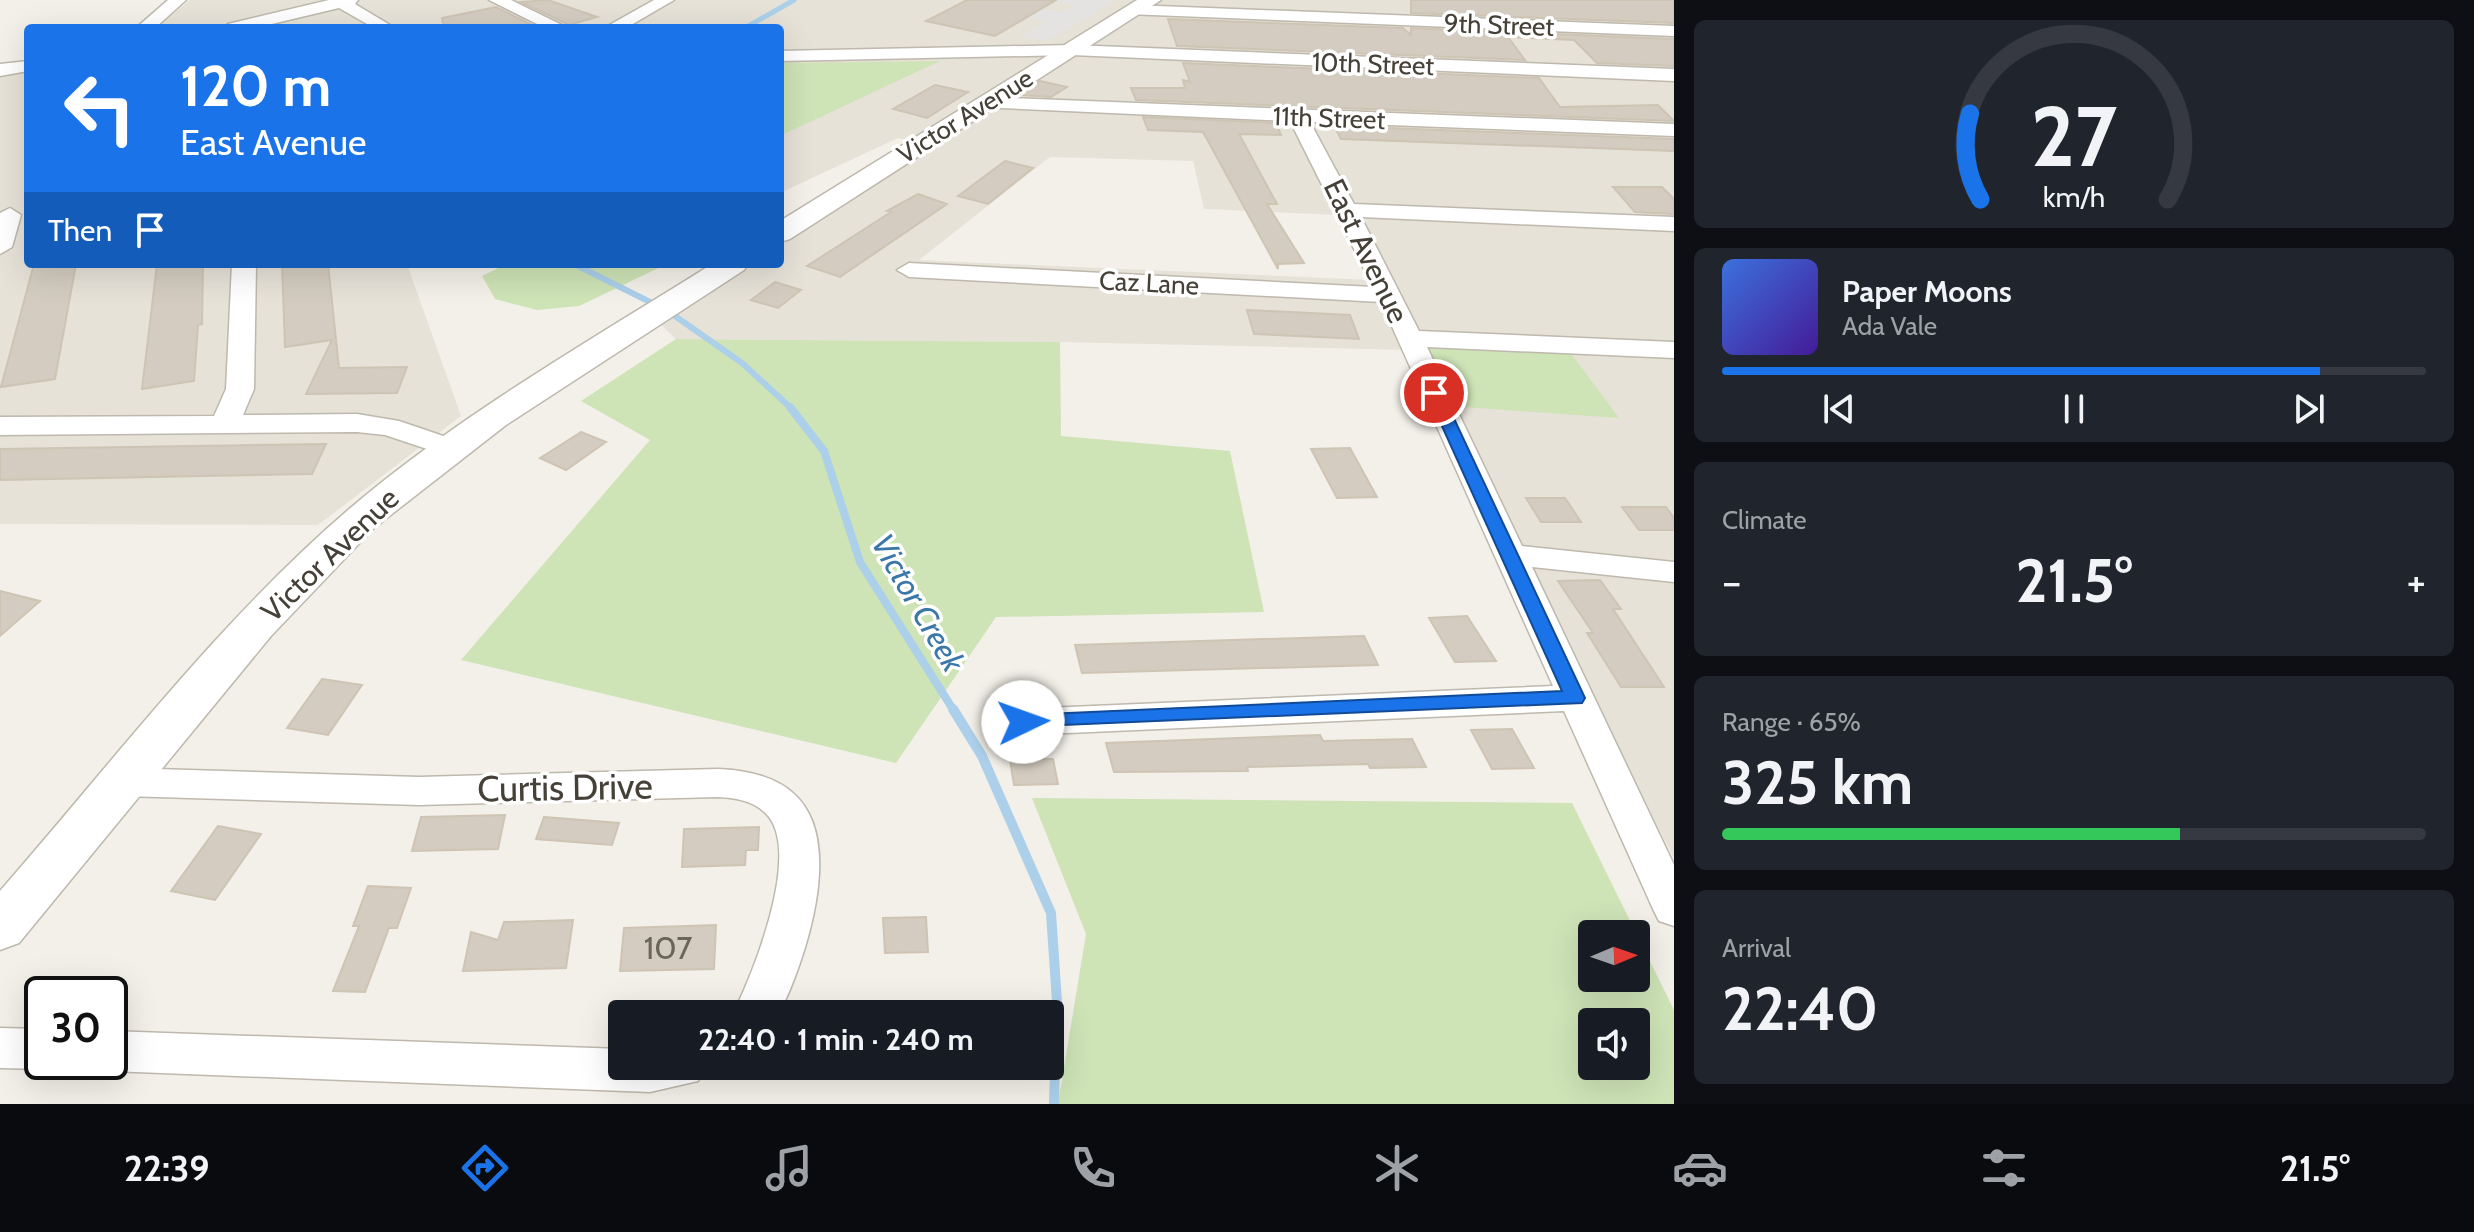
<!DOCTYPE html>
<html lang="en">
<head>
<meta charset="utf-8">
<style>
  :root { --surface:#171b24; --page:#20242c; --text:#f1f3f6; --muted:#9ea1a6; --line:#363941; --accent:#1a73e8 }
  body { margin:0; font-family:Cabin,sans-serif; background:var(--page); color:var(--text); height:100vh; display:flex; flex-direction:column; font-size:30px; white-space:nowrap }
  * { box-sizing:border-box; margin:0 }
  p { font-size:26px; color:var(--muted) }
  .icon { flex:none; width:44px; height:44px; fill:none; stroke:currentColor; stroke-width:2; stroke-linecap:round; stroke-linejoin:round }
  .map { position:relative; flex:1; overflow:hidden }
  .side { display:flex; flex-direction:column; gap:20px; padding:20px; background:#0d0f14; width:800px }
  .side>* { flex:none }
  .top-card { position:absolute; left:24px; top:24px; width:760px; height:244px; border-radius:8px; box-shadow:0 8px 32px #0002; background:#1a73e8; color:#fff; overflow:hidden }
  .needle { width:52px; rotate:88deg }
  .tools { position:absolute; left:1578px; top:920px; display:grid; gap:16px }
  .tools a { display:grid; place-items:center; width:72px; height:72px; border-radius:8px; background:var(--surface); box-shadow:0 8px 32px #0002; font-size:40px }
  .speed { position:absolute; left:24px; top:976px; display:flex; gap:16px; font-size:40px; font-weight:700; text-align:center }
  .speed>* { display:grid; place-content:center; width:104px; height:104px; border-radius:50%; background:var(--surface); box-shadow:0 8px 32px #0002; line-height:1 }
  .speed .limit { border:4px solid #111; border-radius:12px; background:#fff; color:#111 }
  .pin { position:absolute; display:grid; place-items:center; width:68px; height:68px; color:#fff; margin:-34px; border:4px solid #fff; border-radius:50%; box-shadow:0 2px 8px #0007 }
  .me { position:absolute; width:88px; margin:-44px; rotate:87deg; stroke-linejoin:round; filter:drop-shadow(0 0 6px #0008) }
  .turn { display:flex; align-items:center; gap:28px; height:168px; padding:0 24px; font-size:36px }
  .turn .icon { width:104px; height:104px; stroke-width:2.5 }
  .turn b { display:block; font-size:56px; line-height:68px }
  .then { display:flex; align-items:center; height:76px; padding:0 24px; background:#0003; gap:16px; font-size:30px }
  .big { font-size:60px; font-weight:700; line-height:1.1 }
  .side .card { flex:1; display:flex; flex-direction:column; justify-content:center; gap:12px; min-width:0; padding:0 28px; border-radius:12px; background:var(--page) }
  .side .dial { align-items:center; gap:0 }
  .dial svg { height:208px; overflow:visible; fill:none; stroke:var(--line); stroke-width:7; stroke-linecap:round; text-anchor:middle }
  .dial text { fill:var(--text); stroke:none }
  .song { display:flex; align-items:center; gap:24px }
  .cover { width:96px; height:96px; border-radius:12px; background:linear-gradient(135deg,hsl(220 70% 55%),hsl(260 70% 35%)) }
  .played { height:8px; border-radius:4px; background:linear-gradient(90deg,var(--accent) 85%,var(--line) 85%) }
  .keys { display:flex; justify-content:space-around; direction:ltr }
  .heat { display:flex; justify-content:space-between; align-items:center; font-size:44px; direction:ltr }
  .charge { height:12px; border-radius:6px; background:linear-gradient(90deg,#34c759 65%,var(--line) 0) }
  .trip { position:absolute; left:608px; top:1000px; width:456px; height:80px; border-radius:8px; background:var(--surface); box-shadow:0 8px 32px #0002; font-weight:700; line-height:80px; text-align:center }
  .tab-bar { display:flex; height:128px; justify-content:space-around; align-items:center; background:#090b0e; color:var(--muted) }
  .tab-bar .icon { width:56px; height:56px }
  .tab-bar .on { color:var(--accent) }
  .tab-bar b { font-size:36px; color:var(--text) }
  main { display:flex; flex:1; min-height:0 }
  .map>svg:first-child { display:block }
  .residential { fill:#e6e2d8; fill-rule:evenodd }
  .green { fill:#cee3b6; fill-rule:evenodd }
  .parking { fill:#e5e3e1 }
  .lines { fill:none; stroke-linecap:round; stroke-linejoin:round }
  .stream-far3 { stroke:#accfea; stroke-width:5 }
  .stream-far2 { stroke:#accfea; stroke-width:6 }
  .stream-far1 { stroke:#accfea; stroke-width:8 }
  .stream { stroke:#accfea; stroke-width:10 }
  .building { fill:#d4ccc0; stroke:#cec4b4; stroke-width:2 }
  .minor-casing { stroke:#beb8ad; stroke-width:3 }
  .tertiary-casing { stroke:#beb8ad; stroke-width:3 }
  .minor { fill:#fff; fill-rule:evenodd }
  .tertiary { fill:#fff; fill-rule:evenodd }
  .route { fill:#1a73e8; stroke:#114b97; stroke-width:2 }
  .labels { text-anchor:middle; stroke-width:7; stroke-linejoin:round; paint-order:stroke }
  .far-street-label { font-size:26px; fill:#464138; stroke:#fff }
  .street-label { font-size:30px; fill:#464138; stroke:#fff }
  .water-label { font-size:32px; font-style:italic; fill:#3b77a8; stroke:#fff }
  .near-number-label { font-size:32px; fill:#6a645a }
  .near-street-label { font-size:36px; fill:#464138; stroke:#fff }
</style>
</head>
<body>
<main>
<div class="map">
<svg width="1674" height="1104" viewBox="0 0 1674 1104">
  <rect width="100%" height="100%" fill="#f3f0e9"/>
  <path class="residential" d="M190,0H1674V858L1409,350L1060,342L676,339L656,320L743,264H780V240L930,145L898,138L780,193V28H156ZM1050,157L1193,161L1204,209L1337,215L1371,280L919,260Z
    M28,72V264H407L461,416L318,525L0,524V74Z"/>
  <path class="green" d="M940,61L780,136V63Z
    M507,264H667L579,306L537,310L495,299L482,276Z
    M676,339L1060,342L1061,436L1230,451L1264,612L996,617L896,763L461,660L650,440L581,401Z
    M1422,345L1570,352L1619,418L1449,406Z
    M1032,798L1572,803L1674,1010V1104H1058L1086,934ZM1636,934V978H1592V934ZM1636,1022V1066H1592V1022Z"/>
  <path class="parking" d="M999,0L1062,13L1075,5L1051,0H1117L1046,41L1022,36L1046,21L975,7Z"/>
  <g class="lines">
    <path class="stream-far3" d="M745,28L794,0"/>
    <path class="stream-far2" d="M574,264L652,303
      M675,316L742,363L792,409"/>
    <path class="stream-far1" d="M790,407L824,451L860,562L954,711"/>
    <path class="stream" d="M953,709L982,756L1051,913L1057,1002L1054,1104"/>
  </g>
  <path class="building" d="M548,0L597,17L569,25L521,2Z
    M967,0H1056L995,36L926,21Z
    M1411,0H1674V23L1411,13Z
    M496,7L538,28H444L442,18Z
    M1168,19L1403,28L1411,35V28L1674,39V66L1597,63L1574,40L1508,37L1525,60L1177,46Z
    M1183,63L1539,78L1560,107L1658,105L1674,121L1136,100L1131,88H1185L1183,80L1190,82Z
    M1040,81L1067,87L1051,97L1019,95Z
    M935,85L968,92L927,118L893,109Z
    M1143,117L1276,123L1281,135L1239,134L1277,204H1267L1304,263L1278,264V269L1203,132L1148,130Z
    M1334,126L1674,139V151L1341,139Z
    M1005,161L1033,168L988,204L958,196Z
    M1613,187H1662L1674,199V214L1635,212Z
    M918,194L947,204L840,277L807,266L891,212L887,211Z
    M34,264H76L55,379L1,387Z
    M157,264H203L202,324L198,325L194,381L142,389Z
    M282,264H328L339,368L407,367L397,393L306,394L332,340L285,347Z
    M775,282L801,290L778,308L751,300Z
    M1247,310L1350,315L1359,339L1254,334Z
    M581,432L606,442L566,470L540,458Z
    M326,444L312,474L0,480V449Z
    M1350,448L1377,497L1337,498L1311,449Z
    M1526,498H1565L1581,522H1541Z
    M1622,507H1666L1674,518V530H1639Z
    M1600,580L1621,609H1613L1664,687H1621L1587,633H1593L1558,581Z
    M0,591L40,601L0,636Z
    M1467,616L1496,661L1455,662L1429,618Z
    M1364,636L1378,665L1082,673L1075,645Z
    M322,679L362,685L328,735L287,728Z
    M1512,729L1534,768L1492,769L1471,730Z
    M1320,735L1323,741L1412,739L1426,767L1370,768L1368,764L1247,767L1248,771L1114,772L1106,743Z
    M1053,759L1058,784L1014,785L1010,760Z
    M505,815L498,849L412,851L421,817Z
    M544,817L619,823L612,845L536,839Z
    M218,826L261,834L215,900L171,891Z
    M759,827L758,850H746L745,865L682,867L684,829Z
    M368,886L411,888L397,928H389L365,992L333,991L359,926H353Z
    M926,917L928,952L885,953L883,918Z
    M573,920L566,968L463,971L471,932L498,940L504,922Z
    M716,925L714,969L620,971L624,928Z"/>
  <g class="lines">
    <g class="minor-casing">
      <path id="minor" d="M168,0H186L155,28H136Z
        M329,0H358L355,4L395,28H374L339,8L255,28H225L228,24Z
        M489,0H511L568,28H545Z
        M654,0H674L626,28H604Z
        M1133,5L1674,26V36L1127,14L1125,10Z
        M1072,45L1674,69V81L1072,55L780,61V51Z
        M28,61V71L0,76V64Z
        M985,97L1674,124V136L1310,122L1354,204L1674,217V231L1361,217L1419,331L1674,342V358L1427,347L1522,546L1674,562V582L1532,567L1674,865V926L1659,921L1653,909L1564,711L1023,735L1010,731L1005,722L1010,713L1023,709L1553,686L1381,302L909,277L897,270L909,263L1373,287L1290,121L978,107L975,103L978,99Z
        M10,208L21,215L12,247L0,254V213Z
        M232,264H256L254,389L243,415L357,414L399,421L461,442L466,448L461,454L451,457L385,435L357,432L0,435V417L214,416L226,389Z
        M123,768L419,777L718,769C743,770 773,775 793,793C847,840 805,961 779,1014H733C753,973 800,858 769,817C756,801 737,798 718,797L419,805L123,796L109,792L104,782L109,772Z
        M0,1028L42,1029V1062L58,1063L42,1069L0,1068Z
        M110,1031L622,1049V1066H705L698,1081L650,1092L110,1071L92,1062H110Z"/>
    </g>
    <g class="tertiary-casing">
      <path id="tertiary" d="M1137,0H1161L790,239L780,242V221Z
        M712,264H748L744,270L506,425L374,528L271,636L19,943L0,950V891C111,764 219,621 347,511C459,415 588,342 712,264Z"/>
    </g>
    <use href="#minor" class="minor"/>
    <use href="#tertiary" class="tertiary"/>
  </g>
  <path class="route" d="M1429,389L1442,393L1585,698L1582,703L1015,727L1012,722L1015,717L1023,715L1562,691L1427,393Z"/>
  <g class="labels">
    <g class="far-street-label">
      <text transform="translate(1499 25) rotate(2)" y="9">9th Street</text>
      <text transform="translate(1373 64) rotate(2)" y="9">10th Street</text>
      <text transform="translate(965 116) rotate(-32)" y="9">Victor Avenue</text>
      <text transform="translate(1329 118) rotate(2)" y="9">11th Street</text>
      <text transform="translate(1149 283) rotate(3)" y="9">Caz Lane</text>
    </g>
    <g class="street-label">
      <text transform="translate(1366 251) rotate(64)" y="10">East Avenue</text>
      <text transform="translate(330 555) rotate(-44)" y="10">Victor Avenue</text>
    </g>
    <g class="water-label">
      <text transform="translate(918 603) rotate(60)" y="11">Victor Creek</text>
    </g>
    <g class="near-number-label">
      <text x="668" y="959">107</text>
    </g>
    <g class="near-street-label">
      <text transform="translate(565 787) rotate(-1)" y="13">Curtis Drive</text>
    </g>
  </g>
</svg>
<div class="tools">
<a><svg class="needle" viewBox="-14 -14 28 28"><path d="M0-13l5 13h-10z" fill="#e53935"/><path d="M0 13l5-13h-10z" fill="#9ea1a6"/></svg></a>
<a><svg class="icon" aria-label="sound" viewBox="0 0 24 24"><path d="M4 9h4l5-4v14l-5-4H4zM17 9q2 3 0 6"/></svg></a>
</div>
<div class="speed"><div class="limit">30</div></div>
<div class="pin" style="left:1434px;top:393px;background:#d93025"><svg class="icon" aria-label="arrive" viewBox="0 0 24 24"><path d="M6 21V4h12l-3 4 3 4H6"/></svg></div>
<svg class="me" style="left:1023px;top:722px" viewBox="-20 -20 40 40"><circle r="19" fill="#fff"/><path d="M0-13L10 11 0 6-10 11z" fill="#1a73e8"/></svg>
<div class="trip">22:40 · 1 min · 240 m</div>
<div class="top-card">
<div class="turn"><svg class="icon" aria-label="left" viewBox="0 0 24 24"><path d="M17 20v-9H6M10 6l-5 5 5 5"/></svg><div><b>120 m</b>East Avenue</div></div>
<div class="then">Then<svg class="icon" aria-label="arrive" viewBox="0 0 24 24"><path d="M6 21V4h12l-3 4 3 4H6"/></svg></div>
</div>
</div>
<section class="side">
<div class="card dial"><svg viewBox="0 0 100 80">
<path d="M14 69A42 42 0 1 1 86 69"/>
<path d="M14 69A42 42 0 0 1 10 36" stroke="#1a73e8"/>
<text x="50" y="56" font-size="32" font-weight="700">27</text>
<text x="50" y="72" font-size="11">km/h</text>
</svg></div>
<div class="card">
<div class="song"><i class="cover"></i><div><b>Paper Moons</b><p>Ada Vale</p></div></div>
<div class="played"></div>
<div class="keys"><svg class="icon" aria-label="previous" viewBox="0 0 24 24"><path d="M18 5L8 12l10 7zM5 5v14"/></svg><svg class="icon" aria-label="pause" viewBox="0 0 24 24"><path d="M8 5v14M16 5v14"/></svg><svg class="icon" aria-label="next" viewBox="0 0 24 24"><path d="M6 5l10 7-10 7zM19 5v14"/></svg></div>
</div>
<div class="card"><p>Climate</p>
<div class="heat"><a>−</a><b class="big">21.5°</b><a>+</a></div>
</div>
<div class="card"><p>Range · 65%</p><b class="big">325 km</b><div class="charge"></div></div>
<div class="card"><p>Arrival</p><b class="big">22:40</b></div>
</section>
</main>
<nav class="tab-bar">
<b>22:39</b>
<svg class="icon on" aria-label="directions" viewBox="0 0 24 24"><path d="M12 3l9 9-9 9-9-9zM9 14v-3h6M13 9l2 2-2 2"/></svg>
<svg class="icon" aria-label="music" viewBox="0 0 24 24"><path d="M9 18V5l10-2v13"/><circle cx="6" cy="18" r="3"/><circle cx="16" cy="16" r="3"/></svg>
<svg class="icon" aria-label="phone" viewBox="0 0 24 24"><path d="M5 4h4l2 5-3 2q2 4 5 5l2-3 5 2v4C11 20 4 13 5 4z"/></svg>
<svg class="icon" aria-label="climate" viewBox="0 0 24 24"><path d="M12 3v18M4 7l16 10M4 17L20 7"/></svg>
<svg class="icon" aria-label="car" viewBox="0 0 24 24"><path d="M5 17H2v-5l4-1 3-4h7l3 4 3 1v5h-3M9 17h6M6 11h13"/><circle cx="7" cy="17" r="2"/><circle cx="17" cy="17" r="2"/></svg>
<svg class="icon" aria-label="filters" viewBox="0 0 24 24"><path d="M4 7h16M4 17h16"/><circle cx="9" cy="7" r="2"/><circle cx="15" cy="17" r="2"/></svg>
<b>21.5°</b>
</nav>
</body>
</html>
